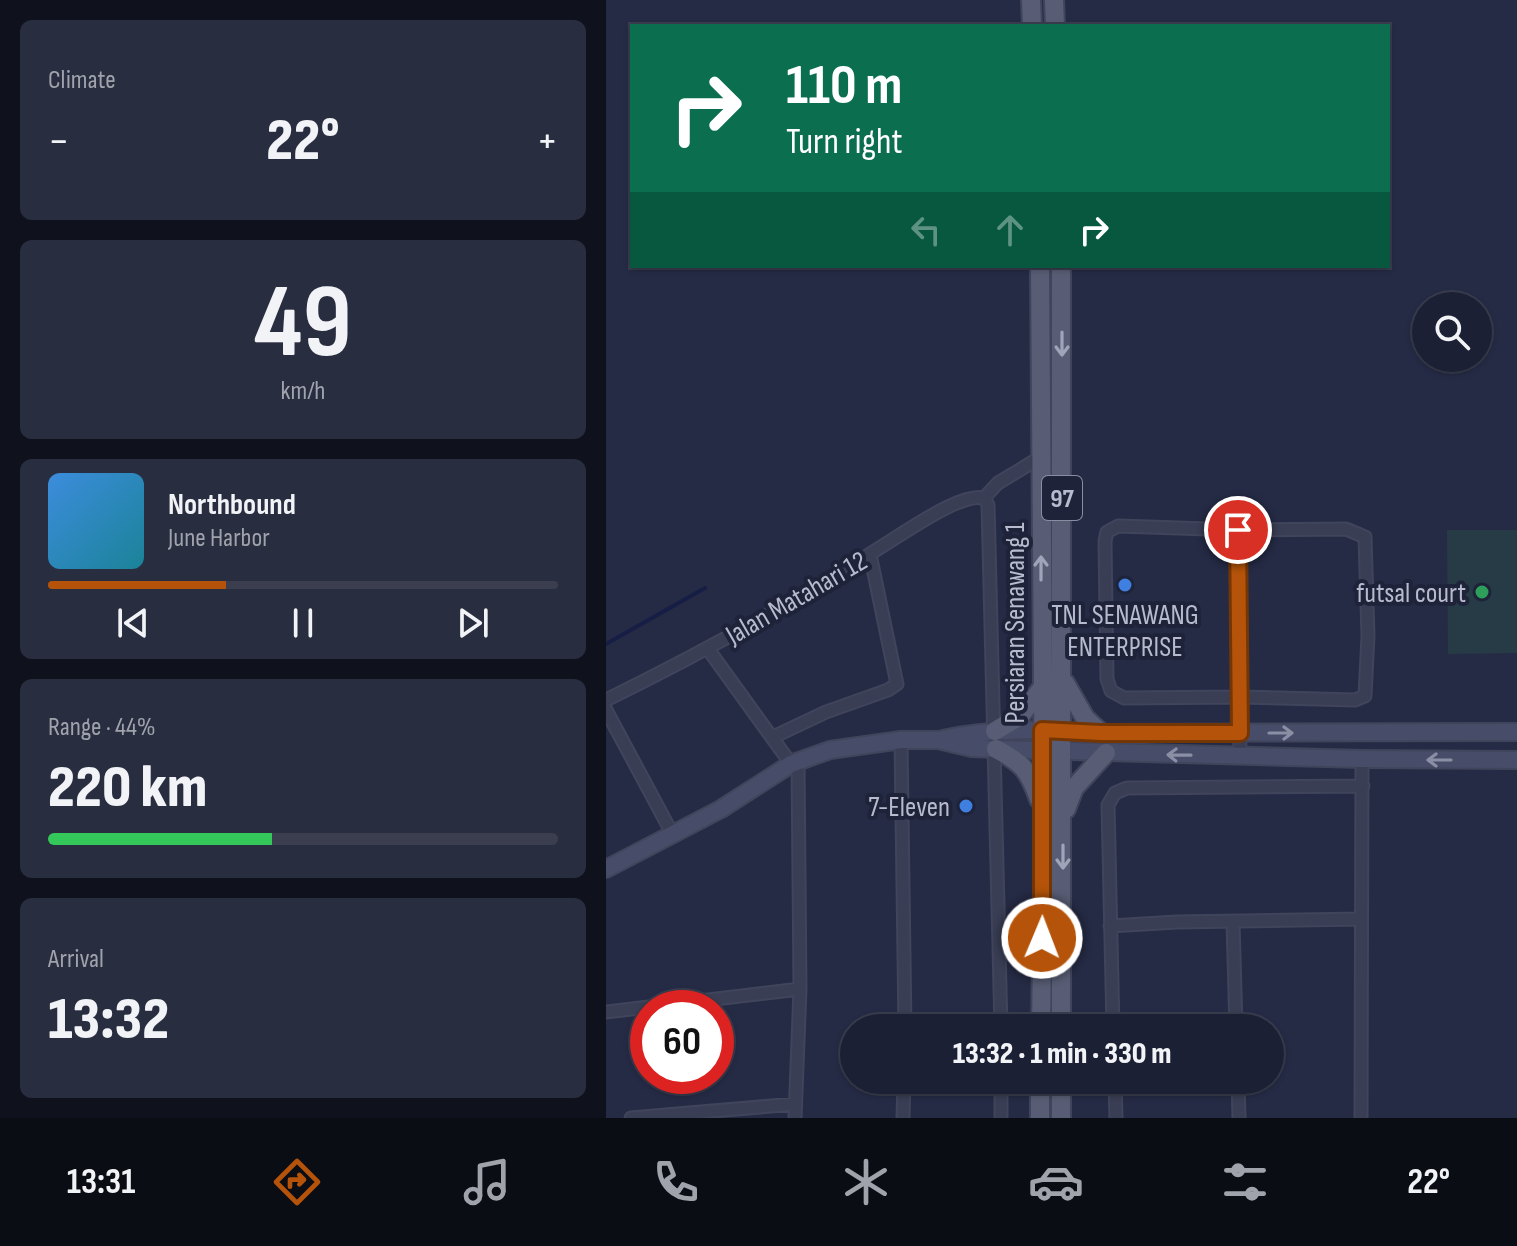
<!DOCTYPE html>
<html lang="en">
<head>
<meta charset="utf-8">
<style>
  :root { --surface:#1c2034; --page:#292d40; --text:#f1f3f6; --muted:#a0a3ac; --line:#3a3e4f; --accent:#b45309 }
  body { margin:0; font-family:"Sofia Sans Condensed",sans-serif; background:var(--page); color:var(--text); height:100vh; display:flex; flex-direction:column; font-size:30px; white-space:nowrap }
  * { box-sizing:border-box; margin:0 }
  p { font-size:26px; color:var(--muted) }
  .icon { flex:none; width:44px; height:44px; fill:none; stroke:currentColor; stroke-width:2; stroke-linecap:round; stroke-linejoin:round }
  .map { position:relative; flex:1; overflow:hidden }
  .details { display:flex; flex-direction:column; gap:20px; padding:20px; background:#0f121d; width:606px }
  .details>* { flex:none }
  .guide { position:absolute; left:24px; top:24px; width:760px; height:244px; border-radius:0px; box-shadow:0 2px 6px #0004,0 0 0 2px var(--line); background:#0b6e4f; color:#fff; overflow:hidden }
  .tools { position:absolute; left:806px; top:292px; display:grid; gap:16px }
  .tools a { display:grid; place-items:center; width:80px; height:80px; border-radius:50%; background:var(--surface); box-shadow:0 2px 6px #0004,0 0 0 2px var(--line); font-size:40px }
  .speed { position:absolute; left:24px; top:990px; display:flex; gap:16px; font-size:40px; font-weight:700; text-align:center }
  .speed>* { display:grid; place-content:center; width:104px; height:104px; border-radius:50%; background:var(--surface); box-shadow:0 2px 6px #0004,0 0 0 2px var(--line); line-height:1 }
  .speed .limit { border:12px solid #d22; background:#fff; color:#111 }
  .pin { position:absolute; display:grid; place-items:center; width:68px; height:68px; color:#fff; margin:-34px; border:4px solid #fff; border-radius:50%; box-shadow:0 2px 8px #0007 }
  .me { position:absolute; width:88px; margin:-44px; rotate:1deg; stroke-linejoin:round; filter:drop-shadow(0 0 6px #0008) }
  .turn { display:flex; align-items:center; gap:28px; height:168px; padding:0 24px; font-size:36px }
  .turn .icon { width:104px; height:104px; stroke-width:2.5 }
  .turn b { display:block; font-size:56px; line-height:68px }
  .lanes { display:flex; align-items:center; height:76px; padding:0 24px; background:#0003; justify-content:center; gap:40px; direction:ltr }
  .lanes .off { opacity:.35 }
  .big { font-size:60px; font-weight:800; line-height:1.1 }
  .details .tile { flex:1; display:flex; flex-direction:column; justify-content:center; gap:12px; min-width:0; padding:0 28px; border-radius:12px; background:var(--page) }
  .details .dial { align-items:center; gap:0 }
  .dial b { font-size:104px; line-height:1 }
  .song { display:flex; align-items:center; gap:24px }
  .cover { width:96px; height:96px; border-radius:12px; background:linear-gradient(135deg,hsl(210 70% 55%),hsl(190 70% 35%)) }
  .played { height:8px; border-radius:4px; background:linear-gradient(90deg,var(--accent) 35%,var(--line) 35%) }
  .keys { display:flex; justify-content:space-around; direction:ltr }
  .heat { display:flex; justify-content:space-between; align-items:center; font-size:44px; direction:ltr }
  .charge { height:12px; border-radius:6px; background:linear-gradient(90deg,#34c759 44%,var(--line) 0) }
  .trip { position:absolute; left:234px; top:1014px; width:444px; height:80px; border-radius:40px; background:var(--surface); box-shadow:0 2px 6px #0004,0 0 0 2px var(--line); font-weight:800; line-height:80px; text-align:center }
  .tabs { display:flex; height:128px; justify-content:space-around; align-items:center; background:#0b0d15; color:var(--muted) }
  .tabs .icon { width:56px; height:56px }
  .tabs .current { color:var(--accent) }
  .tabs b { font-size:36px; color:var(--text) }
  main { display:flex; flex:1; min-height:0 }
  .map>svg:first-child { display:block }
  .grass { fill:#273b46 }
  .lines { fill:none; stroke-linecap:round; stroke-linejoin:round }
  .stream { stroke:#161e45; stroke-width:4 }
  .street-casing { stroke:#40455b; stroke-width:15 }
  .secondary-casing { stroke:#40455b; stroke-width:20 }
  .primary-casing { stroke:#40455b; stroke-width:22 }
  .street { stroke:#3a3e55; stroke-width:11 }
  .secondary { stroke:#474c68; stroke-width:16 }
  .primary { stroke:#585d75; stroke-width:18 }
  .oneway { stroke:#a0a4b8 }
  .oneway2 { stroke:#8b8fa5 }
  .route-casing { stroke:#753606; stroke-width:20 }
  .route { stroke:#b45309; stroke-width:14 }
  .shop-dot { fill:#3f7fe0; stroke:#1e233a; stroke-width:3 }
  .leisure-dot { fill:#2e9e5b; stroke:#1e233a; stroke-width:3 }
  .labels { text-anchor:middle; stroke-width:8; stroke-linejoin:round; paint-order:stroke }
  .shield { fill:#1e233a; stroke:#8a8da2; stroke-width:2 }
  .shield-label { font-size:26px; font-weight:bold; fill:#b8bbce }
  .poi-label { font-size:28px; fill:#b8bbce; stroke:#1e233a; text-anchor:end }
  .street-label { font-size:28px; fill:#b8bbce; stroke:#1e233a }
</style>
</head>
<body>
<main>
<section class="details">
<div class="tile"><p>Climate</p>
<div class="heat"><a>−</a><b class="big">22°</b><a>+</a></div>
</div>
<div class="tile dial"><b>49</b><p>km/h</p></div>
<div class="tile">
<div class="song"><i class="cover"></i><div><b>Northbound</b><p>June Harbor</p></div></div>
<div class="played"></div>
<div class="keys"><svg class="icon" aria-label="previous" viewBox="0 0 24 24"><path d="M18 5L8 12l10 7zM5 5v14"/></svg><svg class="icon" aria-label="pause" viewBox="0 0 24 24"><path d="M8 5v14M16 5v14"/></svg><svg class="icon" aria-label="next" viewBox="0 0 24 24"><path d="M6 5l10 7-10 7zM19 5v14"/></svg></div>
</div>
<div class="tile"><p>Range · 44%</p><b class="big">220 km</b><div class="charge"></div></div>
<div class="tile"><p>Arrival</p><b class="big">13:32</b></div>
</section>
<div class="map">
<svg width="911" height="1118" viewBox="0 0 911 1118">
  <rect width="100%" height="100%" fill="#252b45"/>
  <path class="grass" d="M841,530H911V653L842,654Z"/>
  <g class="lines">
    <path class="stream" d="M0,644L99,588"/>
    <g class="street-casing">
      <path id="street" d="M378,498L382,505L395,1028
        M378,498L392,483L435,457
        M512,526L632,530L740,529L759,537L762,636L759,696L749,700L634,697L518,698L505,691L501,679L499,541L501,532Z
        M632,530L634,756
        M102,649L185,764
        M0,700C102,650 201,595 297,533C315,522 358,493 378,498
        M0,710L67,835
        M167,737L220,712L282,690L291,684L264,554
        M295,740L299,1028
        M627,922L630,1028
        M504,926L571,922L755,919
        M0,1012L194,989
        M507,1028L502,805L509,793L521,788L757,786
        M395,1080V1118
        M509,1080L510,1118
        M632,1080L633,1118
        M25,1118L189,1104
        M189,1118L194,989L192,762
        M297,1118L298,1080
        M755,1118L756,759"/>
    </g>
    <g class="secondary-casing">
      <path id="secondary" d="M337,739C390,727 442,730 495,733L911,732
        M0,869L115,809L185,764L224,750L295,740H332L366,748L390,749L756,759L911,760"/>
    </g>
    <g class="primary-casing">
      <path id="primary" d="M425,0L426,26
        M448,0L449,26
        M434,266L438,818L435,1028
        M455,266V1028
        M459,683L479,718L495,733
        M389,731L414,716L436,688
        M390,749C417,763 423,771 433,799
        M460,809L468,788L500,753
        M434,1118V1080
        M455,1118V1080"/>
    </g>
    <use href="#street" class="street"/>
    <use href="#secondary" class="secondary"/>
    <use href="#primary" class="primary"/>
  </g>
  <defs><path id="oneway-shaft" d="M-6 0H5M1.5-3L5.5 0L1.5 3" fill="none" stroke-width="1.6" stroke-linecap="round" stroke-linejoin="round" transform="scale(2)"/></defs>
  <g class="oneway">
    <use href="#oneway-shaft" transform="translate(456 344) rotate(90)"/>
    <use href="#oneway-shaft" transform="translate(435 568) rotate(-90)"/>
    <use href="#oneway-shaft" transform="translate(457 857) rotate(90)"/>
  </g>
  <g class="oneway2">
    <use href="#oneway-shaft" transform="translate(675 733)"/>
    <use href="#oneway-shaft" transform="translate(573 755) rotate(-179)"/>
    <use href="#oneway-shaft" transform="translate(833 760) rotate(-180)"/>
  </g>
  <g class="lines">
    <g class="route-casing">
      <path id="route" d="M436,938V730L495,733H634L632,530"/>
    </g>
    <use href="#route" class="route"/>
  </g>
  <g class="shop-dot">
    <circle cx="519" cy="585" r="8"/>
    <circle cx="360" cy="806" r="8"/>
  </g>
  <circle class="leisure-dot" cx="876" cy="592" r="8"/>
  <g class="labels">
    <rect class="shield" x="436" y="476" width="40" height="44" rx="6"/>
    <g class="shield-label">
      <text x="456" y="507">97</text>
    </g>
    <g class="poi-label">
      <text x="860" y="602">futsal court</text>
      <text x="519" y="624" text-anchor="middle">TNL SENAWANG<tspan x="519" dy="32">ENTERPRISE</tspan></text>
      <text x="344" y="816">7-Eleven</text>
    </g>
    <g class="street-label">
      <text transform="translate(190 597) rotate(-30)" y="10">Jalan Matahari 12</text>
      <text transform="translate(408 623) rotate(-90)" y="10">Persiaran Senawang 1</text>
    </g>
  </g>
</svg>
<div class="tools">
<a><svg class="icon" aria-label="search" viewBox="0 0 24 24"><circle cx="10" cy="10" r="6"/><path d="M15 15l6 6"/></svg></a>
</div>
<div class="speed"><div class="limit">60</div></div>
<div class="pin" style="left:632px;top:530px;background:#d93025"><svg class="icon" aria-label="arrive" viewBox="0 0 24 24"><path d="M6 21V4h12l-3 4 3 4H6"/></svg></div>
<svg class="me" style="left:436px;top:938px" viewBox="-20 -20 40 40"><circle r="17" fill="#b45309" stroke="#fff" stroke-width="3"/><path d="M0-11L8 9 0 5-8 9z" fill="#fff"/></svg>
<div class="trip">13:32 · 1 min · 330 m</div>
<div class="guide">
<div class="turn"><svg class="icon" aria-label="right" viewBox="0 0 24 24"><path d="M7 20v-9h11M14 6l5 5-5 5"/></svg><div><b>110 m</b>Turn right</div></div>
<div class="lanes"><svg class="icon off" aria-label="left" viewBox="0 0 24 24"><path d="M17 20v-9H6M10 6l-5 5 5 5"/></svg><svg class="icon off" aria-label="ahead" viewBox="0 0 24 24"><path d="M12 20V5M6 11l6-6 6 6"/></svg><svg class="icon" aria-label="right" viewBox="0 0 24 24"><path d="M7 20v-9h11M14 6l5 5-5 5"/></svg></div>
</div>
</div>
</main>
<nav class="tabs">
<b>13:31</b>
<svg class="icon current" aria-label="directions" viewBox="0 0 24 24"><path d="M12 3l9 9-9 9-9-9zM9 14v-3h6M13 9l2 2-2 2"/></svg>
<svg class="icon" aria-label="music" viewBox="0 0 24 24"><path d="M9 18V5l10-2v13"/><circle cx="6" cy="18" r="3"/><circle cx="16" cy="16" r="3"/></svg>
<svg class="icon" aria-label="phone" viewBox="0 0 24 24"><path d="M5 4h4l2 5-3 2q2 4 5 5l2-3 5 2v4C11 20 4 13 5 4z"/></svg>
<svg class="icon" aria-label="climate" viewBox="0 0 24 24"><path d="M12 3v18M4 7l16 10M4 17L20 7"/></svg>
<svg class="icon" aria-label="car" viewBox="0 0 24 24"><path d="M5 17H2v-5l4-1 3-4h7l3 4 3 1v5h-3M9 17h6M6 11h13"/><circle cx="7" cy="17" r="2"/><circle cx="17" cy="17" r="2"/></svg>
<svg class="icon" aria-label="filters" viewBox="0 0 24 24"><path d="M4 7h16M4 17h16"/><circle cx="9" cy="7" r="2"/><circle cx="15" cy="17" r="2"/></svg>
<b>22°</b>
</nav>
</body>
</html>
